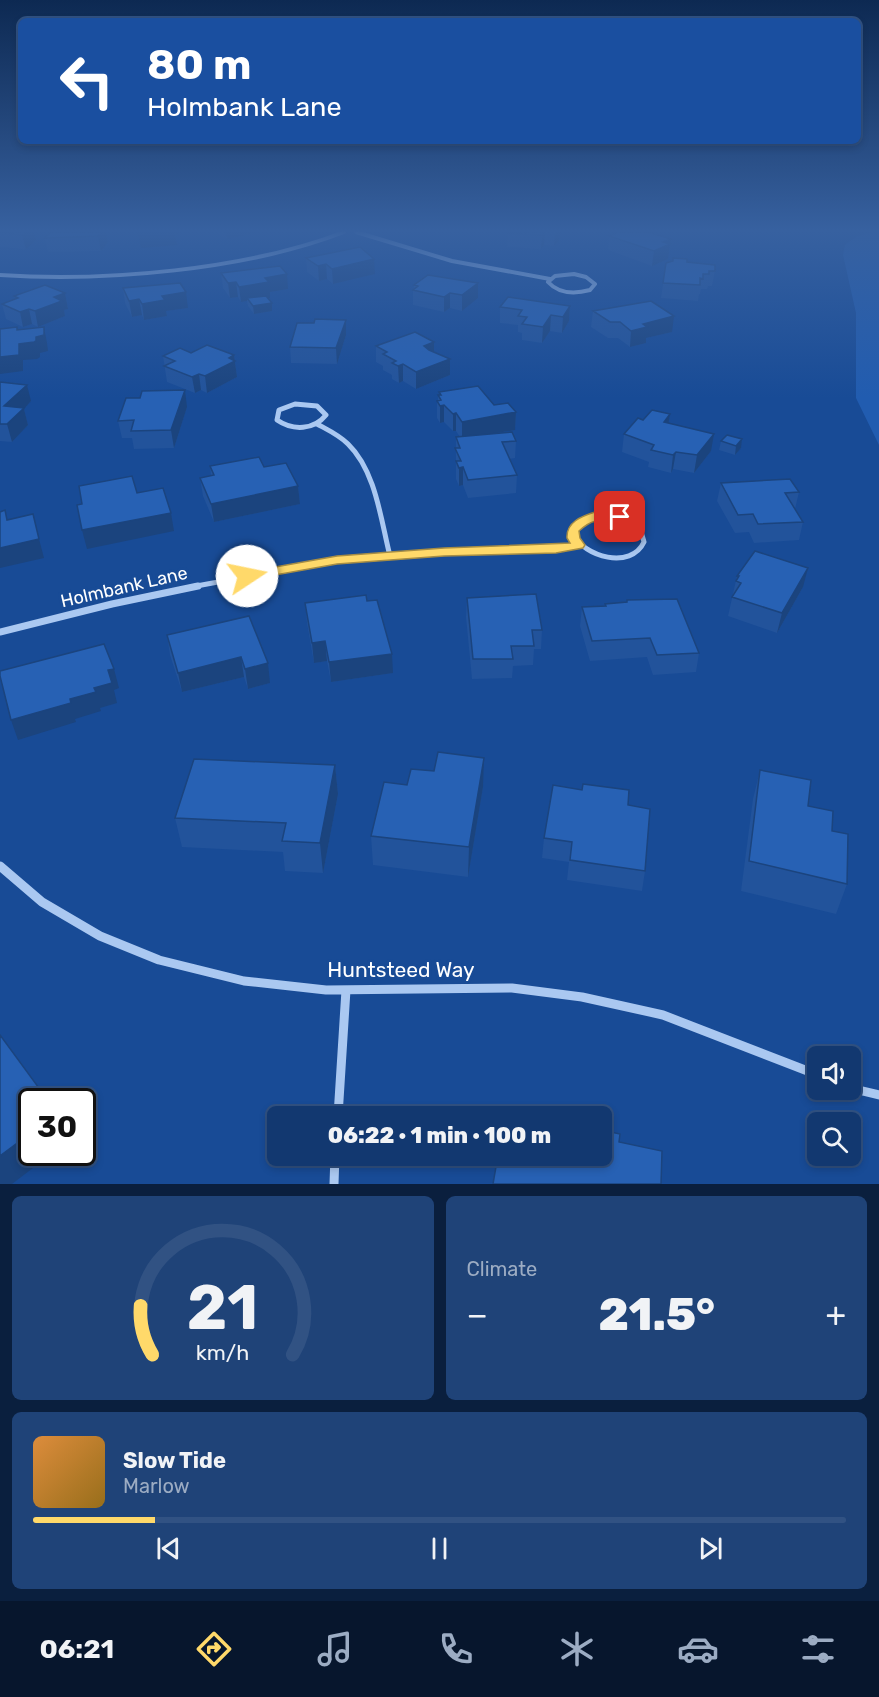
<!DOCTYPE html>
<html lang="en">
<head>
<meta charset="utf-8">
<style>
  :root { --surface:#123870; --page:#1f4378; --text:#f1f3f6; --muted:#9cacc3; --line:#315283; --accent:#ffd96a }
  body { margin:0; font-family:Rubik,sans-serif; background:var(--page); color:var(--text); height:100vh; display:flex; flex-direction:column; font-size:22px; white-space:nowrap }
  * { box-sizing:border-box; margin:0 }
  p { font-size:20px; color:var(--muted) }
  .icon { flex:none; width:33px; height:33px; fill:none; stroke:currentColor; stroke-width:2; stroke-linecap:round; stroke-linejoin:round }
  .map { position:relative; height:1184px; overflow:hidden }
  .panel { display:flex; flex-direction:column; gap:12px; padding:12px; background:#0a1f3e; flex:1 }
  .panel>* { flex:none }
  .banner { position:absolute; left:18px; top:18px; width:843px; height:126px; border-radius:9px; box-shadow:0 3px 9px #0003,0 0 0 2px var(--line); background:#1a4fa0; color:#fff; overflow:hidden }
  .fabs { position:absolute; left:807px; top:1046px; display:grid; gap:12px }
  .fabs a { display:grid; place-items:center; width:54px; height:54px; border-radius:9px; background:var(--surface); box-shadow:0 3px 9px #0003,0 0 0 2px var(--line); font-size:30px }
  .speed { position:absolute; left:18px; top:1088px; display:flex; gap:12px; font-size:30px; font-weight:700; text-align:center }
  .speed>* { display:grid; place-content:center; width:78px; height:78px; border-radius:50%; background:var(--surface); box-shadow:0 3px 9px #0003,0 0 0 2px var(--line); line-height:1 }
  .speed .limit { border:3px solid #111; border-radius:9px; background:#fff; color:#111 }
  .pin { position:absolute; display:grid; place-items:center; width:51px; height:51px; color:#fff; margin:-26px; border-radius:12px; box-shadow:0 3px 9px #0006 }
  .me { position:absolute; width:66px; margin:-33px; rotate:79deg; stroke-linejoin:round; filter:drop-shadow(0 0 4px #0008) }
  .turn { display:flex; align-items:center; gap:21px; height:126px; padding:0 30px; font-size:27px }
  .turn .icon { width:78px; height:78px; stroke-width:2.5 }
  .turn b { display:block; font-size:42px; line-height:51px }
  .big { font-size:45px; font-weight:800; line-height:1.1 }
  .panel .card { flex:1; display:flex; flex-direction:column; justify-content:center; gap:9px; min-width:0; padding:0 21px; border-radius:9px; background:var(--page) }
  .panel .dial { align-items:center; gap:0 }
  .dial svg { height:156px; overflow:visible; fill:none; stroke:var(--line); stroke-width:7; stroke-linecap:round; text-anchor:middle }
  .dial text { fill:var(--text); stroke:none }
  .song { display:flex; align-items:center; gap:18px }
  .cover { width:72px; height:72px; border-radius:9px; background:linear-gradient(135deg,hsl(30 70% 55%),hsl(40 70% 35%)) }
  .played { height:6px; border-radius:3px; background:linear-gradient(90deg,var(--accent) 15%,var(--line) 15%) }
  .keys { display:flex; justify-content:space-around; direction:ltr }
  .heat { display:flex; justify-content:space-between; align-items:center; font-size:33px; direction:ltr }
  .panel .tiles { flex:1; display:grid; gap:12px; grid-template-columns:1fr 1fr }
  .card:last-child { grid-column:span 2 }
  .trip { position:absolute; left:267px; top:1106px; width:345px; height:60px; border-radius:9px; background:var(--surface); box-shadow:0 3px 9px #0003,0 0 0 2px var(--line); font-weight:800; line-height:60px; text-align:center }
  .menu { display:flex; height:96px; justify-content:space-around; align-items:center; background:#07162d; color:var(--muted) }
  .menu .icon { width:42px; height:42px }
  .menu .on { color:var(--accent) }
  .menu b { font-size:27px; color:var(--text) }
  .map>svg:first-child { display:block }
  .green { fill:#215cb0 }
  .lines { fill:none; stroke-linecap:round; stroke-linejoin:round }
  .street-far3 { stroke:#aac8f1; stroke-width:4 }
  .street-far2 { stroke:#aac8f1; stroke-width:5 }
  .street-far1 { stroke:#aac8f1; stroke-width:7 }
  .street { stroke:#aac8f1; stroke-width:9 }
  .wall { fill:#22539b }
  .shaded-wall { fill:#1b447e }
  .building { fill:#2761b4; stroke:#1b447e; stroke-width:1.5 }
  .route { fill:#ffd96a; stroke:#a68d45; stroke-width:1.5 }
  .labels { text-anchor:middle; stroke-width:6; stroke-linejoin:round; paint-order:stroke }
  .street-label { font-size:18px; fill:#fff; stroke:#184b96 }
  .near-street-label { font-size:21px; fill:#fff; stroke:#184b96 }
</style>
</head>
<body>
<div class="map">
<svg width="879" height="1184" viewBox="0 0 879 1184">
  <rect width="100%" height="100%" fill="#184b96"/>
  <path class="green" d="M871,232H879V445L856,398V313L843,255L845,245L856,237Z"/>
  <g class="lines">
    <path class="street-far3" d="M356,232L452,261L550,279
      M574,274L586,277L595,284L590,290C575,294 559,294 548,282L555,276Z
      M0,275C105,282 246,270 344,232"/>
    <path class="street-far2" d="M295,404L317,406L326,415C314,430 293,431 277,420L279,410Z
      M317,424C328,430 339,435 348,444C376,471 381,521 390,556
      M607,515L627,519L640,528L644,542C631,570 584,557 573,534C578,518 592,518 607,515Z
      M191,587L337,560L444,552L556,549L578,545"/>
    <path class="street-far1" d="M0,632L112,604L198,586"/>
    <path class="street" d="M0,866L42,902L100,936L159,960L244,981L326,990L512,988L582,997L663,1015L818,1075
      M850,1088L879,1095
      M338,1116L346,990
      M334,1184L335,1155"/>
  </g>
  <path class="wall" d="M0,232H34L36,240L26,249L0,247Z
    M106,232L108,242L101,251L48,252L45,238Z
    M216,232H258L227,239Z
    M508,232H561L560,239L554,246L544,245L541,249L507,247Z
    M609,236L671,239L668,259L652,266L608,250Z
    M306,258L375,274L333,284L327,279L319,281L307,272Z
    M687,262L715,271L712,286H708L707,289H701L700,294H699L698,301L661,298L666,263Z
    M221,273L288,289L270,292V298H268L272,303V311L254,314L248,306L247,301L241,302L238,297L230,298L223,288Z
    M478,283V298L462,311L450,308L444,312L413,305V290L414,289V285Z
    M123,288L188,308L166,311L167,316L144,320L142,315L132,317L125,303Z
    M65,293L68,309L64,310L65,316L38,327L32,324L23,327L6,319L2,304L15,299L14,296Z
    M570,306L569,321L562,333L550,331L542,343L522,340V333L518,332V325L500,323V307Z
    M593,311L672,332L646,338V343L630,347L618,338H608L591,327Z
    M346,320V335L337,364L291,363L290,347Z
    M376,346L434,352L450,359V375L416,389L403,381L399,383L392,379V375L383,370V366L376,362Z
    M191,353L234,355L237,377L207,393L201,390L195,393L167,382L163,356Z
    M0,382L31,401L24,409L28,425L12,442L0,441Z
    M439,392L494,405L516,412L515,430L490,434L516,441L515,458L509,459L517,475L516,493L468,498L463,485L459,486L456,479V437H460L456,431H453L444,422L440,423L437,418V401H438V395H439Z
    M187,407L174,448L134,449L132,438H122L118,421Z
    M670,414L668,423L711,451L694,473L673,469L671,473L648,467L649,462L622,452L624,434L643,420Z
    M727,435L741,448L735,455L719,450L721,441Z
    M210,466L264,467L298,486L300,504L214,522L203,496L200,478L211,476Z
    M721,483L799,492L795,509L803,522L799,540L754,543L749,532L735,533L717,501Z
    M737,576L803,587L777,633L728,616Z
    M467,598L542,630L541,649H534L533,665L513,666L512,678L472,679L466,617Z
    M627,600L699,653L696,672L653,675L647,657L590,661L580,626L582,607L605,606V604L626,602Z
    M367,601L393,673L331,682L327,661L314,663L307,623L305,603Z
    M249,616L270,683L248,689L244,677L182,692L170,655L167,635Z
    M335,765L338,794L323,873L285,871L283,852L182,847L175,818Z
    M760,770L808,806L832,831L847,884L836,914L741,891L753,799Z
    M407,785L483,787L468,877L373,865L371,836Z
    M628,805L645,871L642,891L567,880L569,862L542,858L544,838Z"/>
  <path class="shaded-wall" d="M26,232H34L36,240L26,249L22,235Z
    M102,232H106L108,242L101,251L98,236Z
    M163,232H179V235H175L177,245L141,248L138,234Z
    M226,232H258L227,239Z
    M544,232H545L544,245L541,249L542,235Z
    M555,232H561L560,239L554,246Z
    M671,239L668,259L652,266L654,251L663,242Z
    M374,259L375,274L333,284L332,269Z
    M326,264L327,279L319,281L318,266Z
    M287,274L288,289L270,292V298L249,301L247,298V301L241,302L239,287L265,278Z
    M236,282L238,297L230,298L228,283Z
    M478,283V298L462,311V295Z
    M186,292L188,308L166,311L167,316L144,320L142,304L162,296Z
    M65,293L68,309L64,310L65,316L38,327L35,311L54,297Z
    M450,293V308L444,312V297Z
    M139,299L142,315L132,317L129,301Z
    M272,303V311L254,314L253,306Z
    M570,306L569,321L562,333L563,317Z
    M29,309L32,324L23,327L20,312Z
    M551,315L550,331L542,343L543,327Z
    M674,316L672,332L646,338V343L630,347L631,331L643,324Z
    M346,320V335L337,364L336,348Z
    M17,327L21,344L36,337L44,327L47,343L48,351L40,353V357L37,359L23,360V371L0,374V357L17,330Z
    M434,342V358L424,346Z
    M234,355L237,377L207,393L205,376Z
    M450,359V375L416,389V372Z
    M403,364V381L399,383L398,366Z
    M199,374L201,390L195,393L192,377Z
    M27,385L31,401L24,409L28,425L12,442L7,424L4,406Z
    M185,390L187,407L174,448L171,430Z
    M444,405V422L440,423V406Z
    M516,412L515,430L462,439V422Z
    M456,413V431H453V414Z
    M670,414L667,432L664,422Z
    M714,434L711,451L694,473L697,455Z
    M742,439L741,448L735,455L736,446Z
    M676,452L673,469L671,473L673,455Z
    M463,467V485L459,486V468Z
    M298,486L300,504L214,522L211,504Z
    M171,513L174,531L87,549L82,530Z
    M39,539L44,558L0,568V548Z
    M808,568L803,587L777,633L782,613Z
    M325,641L327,661L314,663L312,643Z
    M392,654L393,673L331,682L329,662Z
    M241,657L244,677L182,692L178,673Z
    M268,663L270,683L248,689L245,669Z
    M114,669L119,688L114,690L117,703L100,708L101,711L75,719L76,722L18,740L11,720L70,699L108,670Z
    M484,758L483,787L468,877L469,847Z
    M335,765L338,794L323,873L320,843Z
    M32,1132V1152H54L12,1184H0V1156Z"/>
  <path class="building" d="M0,232H26L22,235Z
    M51,232H102L98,236L45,238Z
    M138,232H163L138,234Z
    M508,232H544L542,235L507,233Z
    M618,232H648L671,239L663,242L670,244L654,251L609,236Z
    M360,247L374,259L332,269L326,264L318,266L306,258Z
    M673,258L687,259V262L715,265V271H709V274H703V279L700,278V285L663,283L666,263L673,261Z
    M280,266L287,274L265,278L269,282L239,287L236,282L228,283L221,273Z
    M428,275L478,283L462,295L450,293L444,297L413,290L418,286L414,285Z
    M180,283L186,292L162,296L165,300L142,304L139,299L129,301L123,288Z
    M45,285L65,293L54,297L62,301L35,311L29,309L20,312L2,304L18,298L14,296Z
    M266,296L272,303L253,306L247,298Z
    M508,297L570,306L563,317L551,315L543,327L522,324L527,317L518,316L522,310L500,307Z
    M651,301L674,316L643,324L647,327L631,331L620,322H610L593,311Z
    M315,319L346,320L336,348L290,347L297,323H314Z
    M17,327V330L44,327V335L36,337V341L34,342L19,344V355L0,357V329Z
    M415,332L434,342L424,346L429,350L450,359L416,372L403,364L398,366L392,363L396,361L383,354L387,352L376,346Z
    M207,345L234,355L229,358L235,361L205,376L199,374L192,377L164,366L175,361L163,356L180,348L191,353Z
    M0,382L27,385L4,406L24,408L7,424H0Z
    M478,386L494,405L508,403L516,412L462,422L456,413L453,414L444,405L440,406L437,401L441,400L438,395H441L439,392Z
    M185,390L171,430L131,431L134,420L118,421L126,398H140L142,391Z
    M652,410L670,414L664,422L714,434L697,455L676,452L673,455L651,450L654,445L624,434L638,418L643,420Z
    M512,432L516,441L502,442L517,475L468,480L463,467L459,468L456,461H461L455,448H460L456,437Z
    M727,435L742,439L736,446L721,441Z
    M259,457L264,467L286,463L298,486L211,504L200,478L214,475L210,466Z
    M132,476L137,493L163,488L171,513L82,530L77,505L82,504L79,486Z
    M790,479L799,492L785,493L803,522L758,524L753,514L738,515L721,483Z
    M5,510L7,520L33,514L39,539L0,548V512Z
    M755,551L808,568L782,613L732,597L741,583L736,581L739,576H737Z
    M536,594L542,630H532L534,646H511L513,659H473L467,598Z
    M366,595L367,601L377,600L392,654L329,662L325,641L312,643L305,603Z
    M677,599L699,653L657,655L650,638L592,641L582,607L606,606L605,604L627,602V600Z
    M249,616L268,663L245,669L241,657L178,673L167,635Z
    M104,644L114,669L108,670L112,683L94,688L96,692L70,699L71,703L11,720L0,676V671Z
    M438,752L484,758L469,847L371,836L384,782L407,785L411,769L434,771Z
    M194,759L335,765L320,843L282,841L286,823L175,818Z
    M760,770L811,780L808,806L833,811L832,831L848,834L847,884L749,861Z
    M583,784L629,790L628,805L650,809L645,871L570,860L572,842L544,838L553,785L582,790Z
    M0,1035L47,1099L44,1101H32V1132L0,1156Z
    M505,1110L534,1116H504Z
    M602,1130L620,1134L619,1142L662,1151L661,1184H493L498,1155H602Z"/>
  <linearGradient id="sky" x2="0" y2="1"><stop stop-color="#0d2952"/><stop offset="0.58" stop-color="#3761a0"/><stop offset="1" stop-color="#3761a0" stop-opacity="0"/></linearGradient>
  <rect width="879" height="398" fill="url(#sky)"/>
  <path class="route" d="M595,512L620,513L626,517C612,528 601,510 579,531L580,538L585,545L583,548L556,553L444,556L337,564L247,580L241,576L247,572L337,556L444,548L570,543L567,538C566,522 582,516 595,512Z"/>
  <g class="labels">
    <g class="street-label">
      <text transform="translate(124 587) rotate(-13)" y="6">Holmbank Lane</text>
    </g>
    <g class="near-street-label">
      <text x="401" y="977">Huntsteed Way</text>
    </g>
  </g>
</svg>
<div class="fabs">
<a><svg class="icon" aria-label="sound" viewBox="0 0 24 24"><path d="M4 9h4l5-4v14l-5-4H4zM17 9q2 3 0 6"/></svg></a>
<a><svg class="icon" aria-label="search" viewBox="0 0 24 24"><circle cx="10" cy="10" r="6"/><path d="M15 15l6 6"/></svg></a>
</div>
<div class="speed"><div class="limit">30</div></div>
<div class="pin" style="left:620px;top:517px;background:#d93025"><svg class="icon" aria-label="arrive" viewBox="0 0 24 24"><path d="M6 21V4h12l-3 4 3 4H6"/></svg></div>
<svg class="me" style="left:247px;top:576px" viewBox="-20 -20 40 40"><circle r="19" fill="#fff"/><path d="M0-13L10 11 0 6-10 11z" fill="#ffd96a"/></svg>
<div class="trip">06:22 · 1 min · 100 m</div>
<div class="banner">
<div class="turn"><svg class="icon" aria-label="left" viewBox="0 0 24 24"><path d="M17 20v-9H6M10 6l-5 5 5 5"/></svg><div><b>80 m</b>Holmbank Lane</div></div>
</div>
</div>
<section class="panel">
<div class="tiles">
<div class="card dial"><svg viewBox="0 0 100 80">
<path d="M14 69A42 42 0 1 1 86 69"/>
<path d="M14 69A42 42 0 0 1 8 44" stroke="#ffd96a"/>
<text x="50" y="56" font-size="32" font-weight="700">21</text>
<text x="50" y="72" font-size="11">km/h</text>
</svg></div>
<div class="card"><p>Climate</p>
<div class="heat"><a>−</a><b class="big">21.5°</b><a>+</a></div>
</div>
<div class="card">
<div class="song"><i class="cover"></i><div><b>Slow Tide</b><p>Marlow</p></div></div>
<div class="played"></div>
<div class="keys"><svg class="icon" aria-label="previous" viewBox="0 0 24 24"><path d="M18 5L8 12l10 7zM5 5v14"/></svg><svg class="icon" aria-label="pause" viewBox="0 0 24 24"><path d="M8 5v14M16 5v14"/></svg><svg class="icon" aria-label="next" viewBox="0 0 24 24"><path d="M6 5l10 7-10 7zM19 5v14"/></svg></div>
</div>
</div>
</section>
<nav class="menu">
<b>06:21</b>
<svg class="icon on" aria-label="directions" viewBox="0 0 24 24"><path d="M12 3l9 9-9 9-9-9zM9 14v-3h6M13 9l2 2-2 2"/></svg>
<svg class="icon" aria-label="music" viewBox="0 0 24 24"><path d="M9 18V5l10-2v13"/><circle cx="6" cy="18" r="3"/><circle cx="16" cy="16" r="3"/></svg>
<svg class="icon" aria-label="phone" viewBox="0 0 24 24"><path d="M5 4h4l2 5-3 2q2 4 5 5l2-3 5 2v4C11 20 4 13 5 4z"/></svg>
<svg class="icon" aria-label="climate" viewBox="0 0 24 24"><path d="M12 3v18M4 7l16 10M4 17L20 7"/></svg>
<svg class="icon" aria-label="car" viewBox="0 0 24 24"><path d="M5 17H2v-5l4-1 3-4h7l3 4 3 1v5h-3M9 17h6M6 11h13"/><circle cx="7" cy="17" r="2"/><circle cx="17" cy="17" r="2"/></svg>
<svg class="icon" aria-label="filters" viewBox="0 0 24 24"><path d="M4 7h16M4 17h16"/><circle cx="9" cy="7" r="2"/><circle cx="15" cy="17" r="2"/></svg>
</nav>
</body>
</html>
